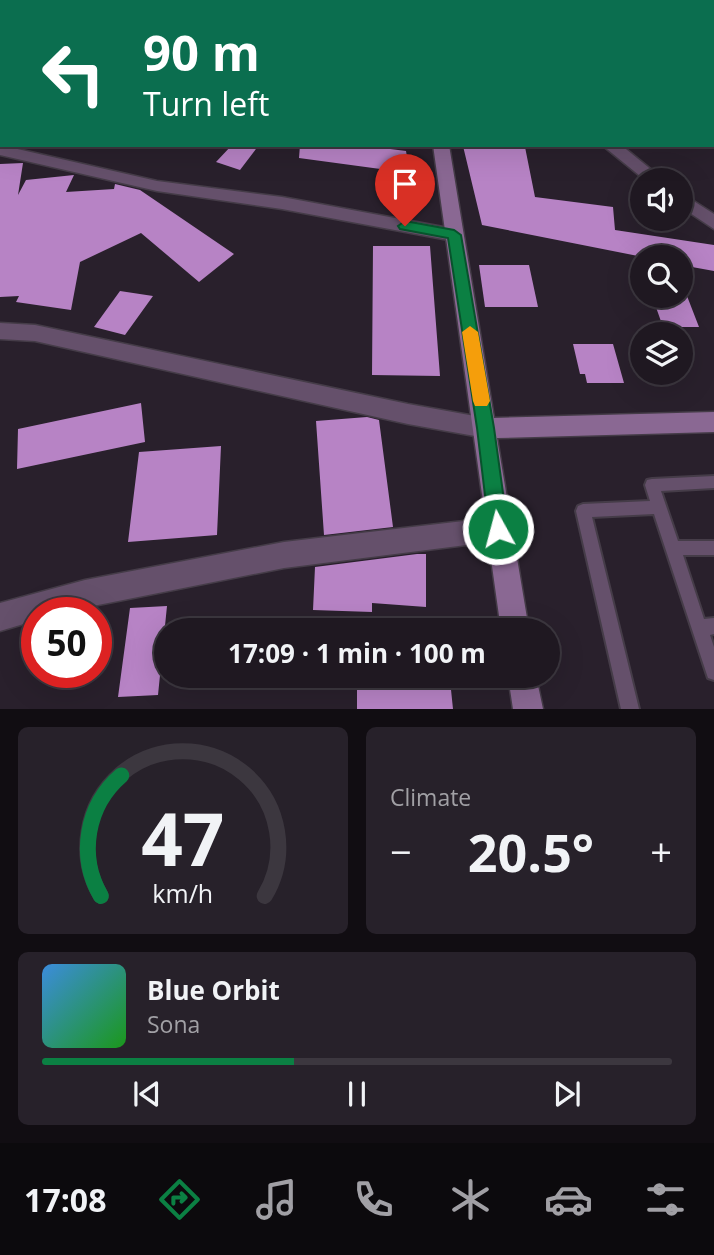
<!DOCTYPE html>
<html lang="en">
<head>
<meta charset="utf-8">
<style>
  :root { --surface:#1f1821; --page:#27212a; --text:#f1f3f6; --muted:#a1a0a5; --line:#3c373f; --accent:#0b8043 }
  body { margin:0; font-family:"Open Sans",sans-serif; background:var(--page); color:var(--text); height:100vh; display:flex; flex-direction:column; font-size:26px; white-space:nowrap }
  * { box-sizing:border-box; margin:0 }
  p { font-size:23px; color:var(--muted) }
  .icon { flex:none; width:38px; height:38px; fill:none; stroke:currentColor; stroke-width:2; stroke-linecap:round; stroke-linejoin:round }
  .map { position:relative; height:709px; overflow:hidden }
  .sheet { display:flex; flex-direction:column; gap:18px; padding:18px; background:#110d12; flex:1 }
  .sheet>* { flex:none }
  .top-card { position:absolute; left:0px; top:0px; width:714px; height:147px; box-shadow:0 7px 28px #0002,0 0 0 2px var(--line); background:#0b6e4f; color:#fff; overflow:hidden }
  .buttons { position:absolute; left:630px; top:168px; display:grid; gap:14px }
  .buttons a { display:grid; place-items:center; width:63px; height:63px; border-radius:50%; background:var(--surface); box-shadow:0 7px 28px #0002,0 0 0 2px var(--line); font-size:35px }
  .speed { position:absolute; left:21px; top:597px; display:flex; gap:14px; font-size:35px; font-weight:700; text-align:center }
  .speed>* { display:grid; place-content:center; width:91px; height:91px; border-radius:50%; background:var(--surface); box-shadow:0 7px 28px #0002,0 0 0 2px var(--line); line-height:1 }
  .speed .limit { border:10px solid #d22; background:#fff; color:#111 }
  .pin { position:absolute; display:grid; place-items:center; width:60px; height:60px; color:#fff; margin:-72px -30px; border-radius:50% 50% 50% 0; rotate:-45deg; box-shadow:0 0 7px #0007 }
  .pin .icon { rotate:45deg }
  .me { position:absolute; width:77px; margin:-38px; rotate:353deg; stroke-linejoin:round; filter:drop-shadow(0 0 5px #0008) }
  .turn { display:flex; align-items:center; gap:24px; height:147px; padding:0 28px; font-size:32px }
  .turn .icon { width:91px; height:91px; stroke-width:2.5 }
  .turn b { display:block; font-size:49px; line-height:60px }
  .big { font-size:52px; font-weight:700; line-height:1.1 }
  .sheet .widget { flex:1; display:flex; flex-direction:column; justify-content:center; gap:10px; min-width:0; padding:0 24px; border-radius:10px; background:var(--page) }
  .sheet .dial { align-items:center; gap:0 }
  .dial svg { height:182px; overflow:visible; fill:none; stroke:var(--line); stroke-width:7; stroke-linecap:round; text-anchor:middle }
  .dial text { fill:var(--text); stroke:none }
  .song { display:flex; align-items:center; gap:21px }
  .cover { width:84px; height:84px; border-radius:10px; background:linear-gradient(135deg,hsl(210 70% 55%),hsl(120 70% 35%)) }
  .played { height:7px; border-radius:4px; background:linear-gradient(90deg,var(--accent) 40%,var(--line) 40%) }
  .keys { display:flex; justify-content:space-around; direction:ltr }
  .heat { display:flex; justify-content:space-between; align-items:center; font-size:38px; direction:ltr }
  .sheet .tiles { flex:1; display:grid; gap:18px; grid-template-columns:1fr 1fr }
  .widget:last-child { grid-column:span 2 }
  .trip { position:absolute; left:154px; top:618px; width:406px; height:70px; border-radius:35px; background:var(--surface); box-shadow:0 7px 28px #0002,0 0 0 2px var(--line); font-weight:700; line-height:70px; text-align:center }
  .tab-bar { display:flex; height:112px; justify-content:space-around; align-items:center; background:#0c0a0d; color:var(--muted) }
  .tab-bar .icon { width:49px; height:49px }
  .tab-bar .current { color:var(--accent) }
  .tab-bar b { font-size:32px; color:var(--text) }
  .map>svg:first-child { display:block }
  .building { fill:#b783c5 }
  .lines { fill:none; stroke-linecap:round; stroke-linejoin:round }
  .lane-casing { stroke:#453c48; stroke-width:4 }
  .street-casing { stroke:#453c48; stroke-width:3 }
  .secondary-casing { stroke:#453c48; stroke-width:3 }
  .lane { fill:#65506b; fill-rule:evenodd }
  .street { fill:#65506b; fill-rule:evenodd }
  .secondary { fill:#8a6893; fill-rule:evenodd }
  .route { fill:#0b8043; stroke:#07532c; stroke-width:2 }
  .slow { fill:#f59e0b }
</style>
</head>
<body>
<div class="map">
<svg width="714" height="709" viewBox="0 0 714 709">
  <rect width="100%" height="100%" fill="#29202c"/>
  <path class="building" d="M232,145H259L240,170L216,162Z
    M300,145H359L406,151L410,173L299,158Z
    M463,146L525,147L535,197L613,207L615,230L714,245V271L681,265V257H643L482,225Z
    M23,163L18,195L26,180L74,175L66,192L114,189L115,184L140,190L234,254L199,282L141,233L80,262L71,310L16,302L19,296L0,297V164Z
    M373,246H430L440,376L372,375Z
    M479,265H529L538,307H485Z
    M120,291L153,296L125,335L94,327Z
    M652,296H687L699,327H663Z
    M573,344H613L624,383H587L585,374H580Z
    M141,403L145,442L17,469L18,429Z
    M367,417L379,420L393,527L324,535L316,421Z
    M221,446L217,535L128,542L139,452Z
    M417,554H426V607L372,603V612L313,610L315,567Z
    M167,606L158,695L118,697L130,608Z
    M450,680L453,709H357V683Z"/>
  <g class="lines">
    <g class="lane-casing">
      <path id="lane" d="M714,476V488L661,491L678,541H714V555H683L704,619L714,618V634L710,635L714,647V680L708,678L706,672L654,514L592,517L639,709H621L576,511L578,506L583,504L650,501L645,485L647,480L652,479Z"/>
    </g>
    <g class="street-casing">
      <path id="street" d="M411,0H425L426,2H412Z
        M0,145L157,181L282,197L454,229L460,231L463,235L460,239L454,241L282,209L157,191L0,155Z
        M602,145H621L664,180H645Z
        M681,193L714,214V229L681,207Z
        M0,323L35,325L408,404L486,418L494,421L497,428L494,435L486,438L408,424L35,341L0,339Z
        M498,517L507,521L511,529L507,537L498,541L284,568L63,612H37V620L0,631V603L85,580L284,542Z"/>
    </g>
    <g class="secondary-casing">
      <path id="secondary" d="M403,0H415V2H403Z
        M433,145H449L494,418L714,412V432L497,438L529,630H501Z
        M508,676H536L543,709H513Z"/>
    </g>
    <use href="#lane" class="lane"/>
    <use href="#street" class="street"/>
    <use href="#secondary" class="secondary"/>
  </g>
  <path class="route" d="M405,221L454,230L461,235L494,428L508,529L505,535L498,538L491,535L489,529L477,428L448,238L400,229L398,226Z"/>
  <path class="slow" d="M470,326L478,332L490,401L487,406H475L473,401L462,332Z"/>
</svg>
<div class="buttons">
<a><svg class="icon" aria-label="sound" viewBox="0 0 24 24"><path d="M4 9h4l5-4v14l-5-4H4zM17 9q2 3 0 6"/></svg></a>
<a><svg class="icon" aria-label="search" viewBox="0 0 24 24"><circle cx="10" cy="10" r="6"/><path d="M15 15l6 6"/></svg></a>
<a><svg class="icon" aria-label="layers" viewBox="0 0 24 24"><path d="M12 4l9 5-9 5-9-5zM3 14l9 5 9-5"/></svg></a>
</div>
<div class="speed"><div class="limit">50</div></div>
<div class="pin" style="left:405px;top:226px;background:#d93025"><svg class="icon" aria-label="arrive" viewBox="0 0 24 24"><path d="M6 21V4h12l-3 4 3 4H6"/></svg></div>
<svg class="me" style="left:498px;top:529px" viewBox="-20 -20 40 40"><circle r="17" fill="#0b8043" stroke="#fff" stroke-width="3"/><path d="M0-11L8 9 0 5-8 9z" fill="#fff"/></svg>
<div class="trip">17:09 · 1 min · 100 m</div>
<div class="top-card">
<div class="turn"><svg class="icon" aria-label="left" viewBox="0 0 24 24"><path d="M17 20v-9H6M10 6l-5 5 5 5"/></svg><div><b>90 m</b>Turn left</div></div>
</div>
</div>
<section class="sheet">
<div class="tiles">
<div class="widget dial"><svg viewBox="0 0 100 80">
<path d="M14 69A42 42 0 1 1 86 69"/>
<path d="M14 69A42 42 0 0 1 23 16" stroke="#0b8043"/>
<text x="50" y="56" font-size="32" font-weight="700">47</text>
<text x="50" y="72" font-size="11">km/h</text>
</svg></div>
<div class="widget"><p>Climate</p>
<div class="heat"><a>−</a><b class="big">20.5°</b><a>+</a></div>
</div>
<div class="widget">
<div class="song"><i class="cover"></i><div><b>Blue Orbit</b><p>Sona</p></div></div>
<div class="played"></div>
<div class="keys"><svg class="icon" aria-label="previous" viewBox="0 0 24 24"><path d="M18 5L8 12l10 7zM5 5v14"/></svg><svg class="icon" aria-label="pause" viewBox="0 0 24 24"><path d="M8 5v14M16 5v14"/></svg><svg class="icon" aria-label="next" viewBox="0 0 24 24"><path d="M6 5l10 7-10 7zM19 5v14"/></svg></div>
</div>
</div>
</section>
<nav class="tab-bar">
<b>17:08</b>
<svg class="icon current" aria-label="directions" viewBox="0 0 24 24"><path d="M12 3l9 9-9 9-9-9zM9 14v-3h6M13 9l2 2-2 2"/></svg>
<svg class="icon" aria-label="music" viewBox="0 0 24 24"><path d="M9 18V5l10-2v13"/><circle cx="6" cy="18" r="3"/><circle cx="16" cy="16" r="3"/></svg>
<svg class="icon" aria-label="phone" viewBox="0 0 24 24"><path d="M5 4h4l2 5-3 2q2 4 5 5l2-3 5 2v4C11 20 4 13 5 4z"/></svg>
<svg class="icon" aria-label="climate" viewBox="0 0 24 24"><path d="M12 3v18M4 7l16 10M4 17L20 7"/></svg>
<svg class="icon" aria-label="car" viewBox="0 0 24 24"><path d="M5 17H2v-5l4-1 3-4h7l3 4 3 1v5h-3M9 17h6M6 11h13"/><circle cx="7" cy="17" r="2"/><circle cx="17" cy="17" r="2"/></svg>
<svg class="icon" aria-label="filters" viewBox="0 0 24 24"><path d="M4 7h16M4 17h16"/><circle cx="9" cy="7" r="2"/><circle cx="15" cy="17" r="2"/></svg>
</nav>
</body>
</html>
